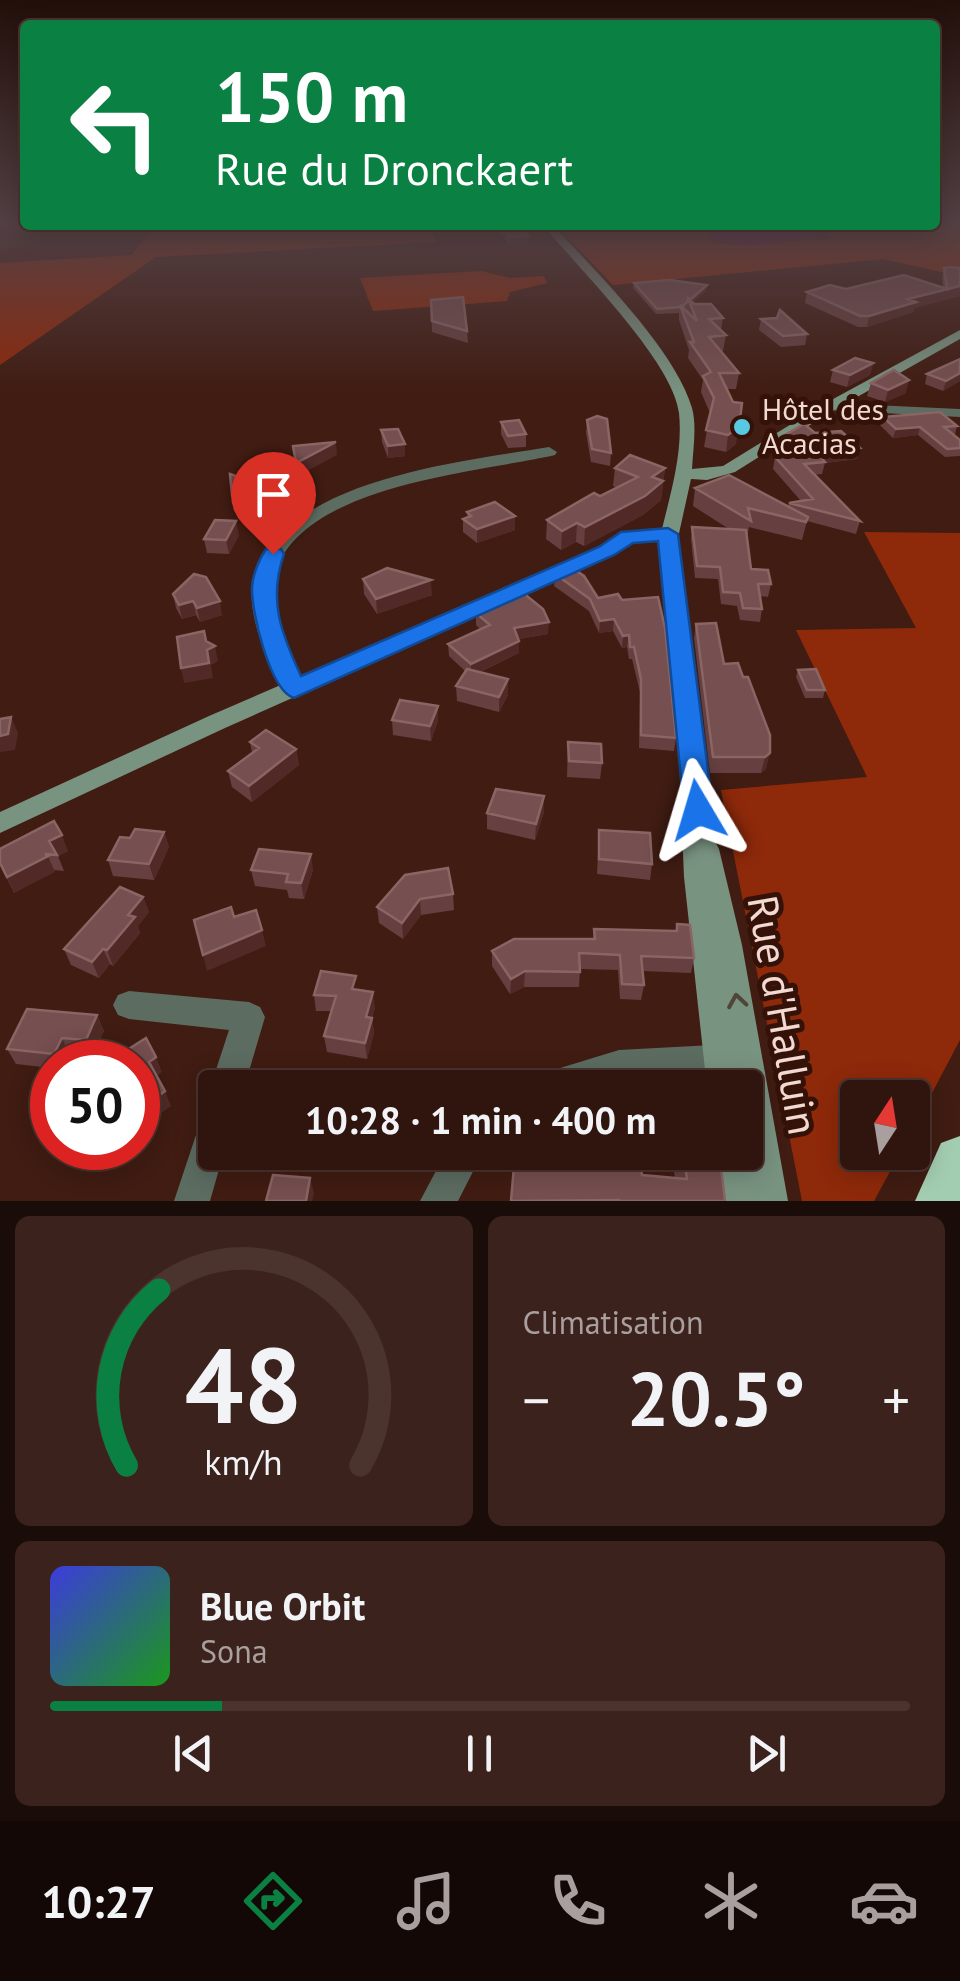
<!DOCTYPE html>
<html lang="fr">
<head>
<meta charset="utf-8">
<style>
  :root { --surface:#30150e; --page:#3c221c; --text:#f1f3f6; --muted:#a89f9e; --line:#4b342e; --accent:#0b8043 }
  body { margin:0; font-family:"PT Sans",sans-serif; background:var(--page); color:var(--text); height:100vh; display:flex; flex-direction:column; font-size:38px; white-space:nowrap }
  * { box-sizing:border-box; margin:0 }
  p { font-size:32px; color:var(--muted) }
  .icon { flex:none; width:55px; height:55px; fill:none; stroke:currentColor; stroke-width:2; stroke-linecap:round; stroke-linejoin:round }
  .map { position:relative; height:1201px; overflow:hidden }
  .sheet { display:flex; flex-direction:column; gap:15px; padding:15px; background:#1a0c08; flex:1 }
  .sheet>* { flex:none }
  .guide { position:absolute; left:20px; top:20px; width:920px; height:210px; border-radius:10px; box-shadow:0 5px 25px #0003,0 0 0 2px var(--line); background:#0b8043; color:#fff; overflow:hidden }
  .needle { width:65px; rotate:12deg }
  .tools { position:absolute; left:840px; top:1080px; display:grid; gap:20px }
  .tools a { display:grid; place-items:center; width:90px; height:90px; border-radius:10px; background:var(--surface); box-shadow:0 5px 25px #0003,0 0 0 2px var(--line); font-size:50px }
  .speed { position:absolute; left:30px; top:1040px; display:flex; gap:20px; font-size:50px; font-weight:700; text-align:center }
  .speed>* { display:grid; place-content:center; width:130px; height:130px; border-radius:50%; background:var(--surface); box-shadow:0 5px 25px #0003,0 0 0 2px var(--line); line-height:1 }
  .speed .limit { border:15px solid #d22; background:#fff; color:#111 }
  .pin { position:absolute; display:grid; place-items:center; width:85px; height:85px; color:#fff; margin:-102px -42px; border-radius:50% 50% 50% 0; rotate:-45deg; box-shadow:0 0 10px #0007 }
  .pin .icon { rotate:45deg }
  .me { position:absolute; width:110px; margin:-55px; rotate:353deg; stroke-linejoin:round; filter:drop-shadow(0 0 8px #0008) }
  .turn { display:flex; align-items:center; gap:35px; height:210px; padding:0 30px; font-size:45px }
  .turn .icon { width:130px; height:130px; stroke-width:2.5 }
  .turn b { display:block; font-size:70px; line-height:85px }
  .big { font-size:75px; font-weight:600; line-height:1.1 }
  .sheet .card { flex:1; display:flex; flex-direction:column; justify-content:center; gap:15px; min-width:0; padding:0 35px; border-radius:15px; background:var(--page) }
  .sheet .dial { align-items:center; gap:0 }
  .dial svg { height:260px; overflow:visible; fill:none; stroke:var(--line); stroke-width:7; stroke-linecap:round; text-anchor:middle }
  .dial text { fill:var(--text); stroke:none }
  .song { display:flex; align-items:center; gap:30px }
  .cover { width:120px; height:120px; border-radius:15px; background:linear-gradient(135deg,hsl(240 70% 55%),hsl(120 70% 35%)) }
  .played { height:10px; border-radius:5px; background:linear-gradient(90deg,var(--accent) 20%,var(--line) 20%) }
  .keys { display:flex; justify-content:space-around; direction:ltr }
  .heat { display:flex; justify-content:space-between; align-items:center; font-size:55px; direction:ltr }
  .sheet .tiles { flex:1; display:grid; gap:15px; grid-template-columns:1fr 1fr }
  .card:last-child { grid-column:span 2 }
  .trip { position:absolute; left:198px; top:1070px; width:565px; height:100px; border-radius:10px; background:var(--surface); box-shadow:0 5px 25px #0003,0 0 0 2px var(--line); font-weight:600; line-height:100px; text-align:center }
  .menu { display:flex; height:160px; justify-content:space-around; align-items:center; background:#130806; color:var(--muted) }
  .menu .icon { width:70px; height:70px }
  .menu .active { color:var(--accent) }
  .menu b { font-size:45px; color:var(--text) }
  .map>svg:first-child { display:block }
  .green { fill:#8e290a }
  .water { fill:#6e0d5f }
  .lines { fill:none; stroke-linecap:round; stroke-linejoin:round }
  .street { fill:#5c6c61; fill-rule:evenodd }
  .secondary { fill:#799381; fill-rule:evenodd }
  .highway { fill:#a3cdb1; fill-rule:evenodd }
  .wall { fill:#663f40 }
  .shaded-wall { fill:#512a27 }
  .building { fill:#764f50; stroke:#896564; stroke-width:2.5 }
  .oneway { stroke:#504638 }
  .route { fill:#1a73e8; stroke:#114b97; stroke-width:2.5 }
  .poi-dot { fill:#58c9e3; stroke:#351208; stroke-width:4 }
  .labels { text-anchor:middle; stroke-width:10; stroke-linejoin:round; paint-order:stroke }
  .far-poi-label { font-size:30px; fill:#f2d9d2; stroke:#351208; text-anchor:start }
  .near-street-label { font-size:42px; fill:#f2d9d2; stroke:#351208 }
</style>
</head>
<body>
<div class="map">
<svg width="960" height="1201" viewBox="0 0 960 1201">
  <rect width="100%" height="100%" fill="#401c12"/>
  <path class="green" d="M157,225H427L436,242L156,257L0,365V263L131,255Z
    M556,225H734L708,234V240C739,250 793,239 828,239L832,236L826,233L863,225L960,226V276L883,259L613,285Z
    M481,271L510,278L544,276L547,283L510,292L507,301L373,311L360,278Z
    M864,532L960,533V1040L913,1129L912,1098H858V1152L900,1153L874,1201H802L721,790L867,777L796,630L916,628Z"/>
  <path class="water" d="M720,231L803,232L833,236L751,245L708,240V235Z"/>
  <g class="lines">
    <path class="street" d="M829,403L960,409V417L824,410L822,407Z
      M549,447L557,452L555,455C478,473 294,484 273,580C265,615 290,659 305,689L302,694H286C269,665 244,613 254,578C284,478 462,462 549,447Z
      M129,991L249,1002L260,1007L265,1017L244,1088H215V1099L210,1088L229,1030L129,1019L118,1015L113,1005L118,995Z
      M731,1044L743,1049L747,1060L743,1071L731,1076L619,1082L602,1088H530L534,1076L619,1050Z
      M215,1109V1152H224L210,1201H174L203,1114Z
      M446,1152H483L458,1201H420Z"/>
    <path class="secondary" d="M543,225H553C595,271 675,349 692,408C697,426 693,450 692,469L723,466L824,404L960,330V339L834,410L735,472L707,480L691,479L676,547L699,710L709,839L715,841L719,849L742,945L788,1201H725L717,1152H745V1088H707L684,877L677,710L658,547L660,540H638L614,555L225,728L0,833V812L209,716L600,547L628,531L662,529C671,492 683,452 679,413C673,361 578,268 543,225Z"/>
    <path class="highway" d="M960,1136V1201H915L941,1143Z"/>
  </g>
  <path class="wall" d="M500,227L528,243L509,244L500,233Z
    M944,268H960V296L914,308L913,312L867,327H858L805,303L807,292L943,287L942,278Z
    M634,283L706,291L693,302L723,318L721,331L726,335L723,351H721L739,373L736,389H727L736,444L726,452L704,447L710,413L701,392L703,380L688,358L689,350L679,320V313L656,314L633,288Z
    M431,300L467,331L468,343L432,332Z
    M761,319L807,334L805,345L781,347L759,330Z
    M960,359V381L943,391L925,384L927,374Z
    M873,363L870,375L847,387L830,382L833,370Z
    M871,383L906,393L885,402L867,396Z
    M883,417L957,426L955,434H953L960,440V456L945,457L918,435L893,438L880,425Z
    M587,420L611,453L610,466L591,462L586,433Z
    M501,422L526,434V447L508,448L501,434Z
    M381,430L405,456L388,458L382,442Z
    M815,433L857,459L825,463L822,474L814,475L860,521L856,534L807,521L802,540L749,527L747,538L751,569L771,584L768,597L760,596L762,609L760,622L740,620L737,606L721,604L718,579L695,578L691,539L692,527L729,529L693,506L695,488L788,507L789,503L801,501L773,469L775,457L771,454L773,442Z
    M615,468H665L661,500L643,515L584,546L576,542L561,550L546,539L547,520L617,488L613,486Z
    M467,512L515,530L477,543L463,532V519L467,517Z
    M239,535L229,554L207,553L204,539Z
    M555,574L598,598L618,594L676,738L674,751L639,748L640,692L632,659H629L627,647L622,648L613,631L599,633L589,611L554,586Z
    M363,579L432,595L377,614L364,594Z
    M173,594L222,615L200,622L196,615L182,619L176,608Z
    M476,613L548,634L519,639V653L480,672L508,695L499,712L457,701L456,686L465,671L449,656L448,644L480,629L476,625Z
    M696,624L724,664L743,677L770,735L766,769L761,773H710L694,638Z
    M798,670L825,690L823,698H805L796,677Z
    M438,706V721L431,741L393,735L392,720Z
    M250,742L296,749L299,765L252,802L232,787L228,771L252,753Z
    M568,742L602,763L600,779L567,777Z
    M544,796V812L535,840L487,829V813Z
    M599,830L652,864L650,880L597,874Z
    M164,832L169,847L154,880L113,876L108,860L130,838Z
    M68,851L58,856L64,871L54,870L14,893L0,864Z
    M251,870H313L304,899L289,898L287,890L255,886Z
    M453,894L454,910L421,915L403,939L379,923L377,907Z
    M143,897L149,912L138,926L140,933L113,966L110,964L99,978L71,965L64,949Z
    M677,924L694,958L691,973L643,971L644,985L641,1000L620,999L618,970L580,969L579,987H524L510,994L492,966V951L593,939L594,929L675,931Z
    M358,990L375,1008L372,1018L374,1033L367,1059L327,1052L324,1036L332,1011H316L314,995Z
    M97,1015L104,1031L93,1055L69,1053L65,1062H52V1068L16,1064L7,1049Z
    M674,1152H683L725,1201H511L642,1175L675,1178L672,1160Z"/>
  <path class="shaded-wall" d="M528,236V243L509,244L510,237Z
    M707,285L706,291L690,304L689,301Z
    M960,286V296L914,308L913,312L867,327L869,316L908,299Z
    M873,363L870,375L847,387L850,375Z
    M960,373V381L943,391L946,381Z
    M909,380L906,393L885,402L888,390Z
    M739,427L736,444L726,452L728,435Z
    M920,427L918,435L893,438L896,429Z
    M336,442L337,455L298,476L296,463Z
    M405,444V456L388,458V446Z
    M860,448L857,459L825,463L816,452Z
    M665,468L661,500L643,515L584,546L585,527Z
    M276,490L278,503L234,508L232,495Z
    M515,516V530L477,543V529Z
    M236,521L239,535L229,554L226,540Z
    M577,523L576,542L561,550L562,531Z
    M431,580L432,595L377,614L376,599Z
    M193,601L196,615L182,619L179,605Z
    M220,601L222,615L200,622L197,608Z
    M614,619L613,631L599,633L600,621Z
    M549,622L548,634L514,640V628Z
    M629,635L627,647L622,648L623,636Z
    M519,641V653L471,676V664Z
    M215,646L218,661L211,665L213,678L184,683L181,668Z
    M508,679V695L499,712V697Z
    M438,706V721L431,741L430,726Z
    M11,717L18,733L15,750L0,752V736Z
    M296,749L299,765L252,802L249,786Z
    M770,753L766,769L761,773L765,757Z
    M544,796V812L535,840L536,824Z
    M164,832L169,847L154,880L149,864Z
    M62,835L68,851L58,856L49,841Z
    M311,854L313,870L304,899L301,883Z
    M48,856L55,872L14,893L7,877Z
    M143,897L149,912L138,926L140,933L113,966L107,950L128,915Z
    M420,899L421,915L403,939L402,923Z
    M262,930L266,946L207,971L203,955Z
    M103,949L110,964L99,978L92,962Z
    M525,971L524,987L510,994L511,979Z
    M373,992L375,1008L368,1032L366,1017Z
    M97,1015L104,1031L93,1055L86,1040Z
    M372,1018L374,1033L367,1059L365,1043Z
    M62,1038L69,1053L65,1062H58L54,1054Z
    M156,1057L162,1072L156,1077L149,1062Z
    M165,1091L171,1106L138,1130V1110Z
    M310,1178L314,1193L312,1201H306Z"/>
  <path class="building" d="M502,225H517L528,236L510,237L500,227Z
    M949,267L960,268V286L908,299L916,302L869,316H860L807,292L830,285L846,289L904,275L947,289L944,268Z
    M670,280L707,285L690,300L688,298L687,302L682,307L680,305L681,307L657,309L634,283Z
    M463,297L467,331L432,321L431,300Z
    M688,298L694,304H711L723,318L709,319L726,335L709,337L739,373H719L733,402L742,403L739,427L728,435L706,430L714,398L703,376L711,372L690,342H694L680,305L697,321Z
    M780,310L807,334L783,336L761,319L777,318Z
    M855,358L873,363L850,375L833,370Z
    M960,359V373L946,381L927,374Z
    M894,370L909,380L888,390L871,383Z
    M940,412L957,426L944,427L960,440V448L947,449L920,427L896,429L883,417Z
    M597,416L607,419L611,453L592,449L587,420Z
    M519,420L526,434L508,436L501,422Z
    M804,424L815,433L841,431L860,448L816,452L825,462L804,464L860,521L789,503L813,499L775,457L790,455L773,442Z
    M398,429L405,444L388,446L381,430Z
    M336,442L296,463L293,446Z
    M630,455L665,468L652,477L663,481L645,496L585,527L577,523L562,531L547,520L594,493L600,496L638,477L615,468Z
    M230,474L276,490L232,495Z
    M729,475L808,517L806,522L748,508L751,521L695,488Z
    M495,502L515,516L477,529L463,519L471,516L467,512Z
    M215,520L236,521L226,540L204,539Z
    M692,527L746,530L751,569L768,570L771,584H758L762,609L743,608L740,593L723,592L720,567L697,566Z
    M571,567L584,576L598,598L618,594L622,600L658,597L665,628L676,738L641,735V679L634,647H630L629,635L623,636L614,619L600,621L590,599L555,574Z
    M387,568L431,580L376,599L363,579Z
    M194,574L206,577L220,601L197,608L193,601L179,605L173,594Z
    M522,592L543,609L549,622L514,628L519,641L471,664L448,644L490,625L476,613Z
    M716,623L724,664L738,663L743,677H748L770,735V753L765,757H713L696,624Z
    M204,631L206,641L215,646L207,650L209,663L181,668L177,637Z
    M467,669L508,679L499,697L456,686Z
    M816,669L825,690H807L798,670Z
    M400,700L438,706L430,726L392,720Z
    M11,717L8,734L0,736V719Z
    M266,730L296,749L249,786L228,771L259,748L250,742Z
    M568,742L601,744L602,763L569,761Z
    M496,789L544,796L536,824L487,813Z
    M54,821L62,835L49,841L57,855L45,854L48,856L7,877L0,863V849Z
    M135,829L164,832L149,864L108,860L120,837L130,838Z
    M599,830L650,833L652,864L599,859Z
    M259,849L311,854L301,883L286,882L288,874L251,870Z
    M448,868L453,894L420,899L402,923L377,907L405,875Z
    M120,887L143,897L128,915L135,917L107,950L103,949L92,962L64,949Z
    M231,907L234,917L256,910L262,930L203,955L194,920Z
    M677,924L690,925L694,958L641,956L644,985L622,984L620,955L579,953L580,972L525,971L511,979L492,951L514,939H595L594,929L677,931Z
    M321,971L356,976L352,989L373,992L366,1017L372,1018L365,1043L324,1036L336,996L314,995Z
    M27,1009L97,1015L86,1040L62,1038L54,1054L7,1049Z
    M146,1038L156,1057L149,1062L165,1091L138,1110V1062H108Z
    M683,1152H719L725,1201H619V1200L511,1201L514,1166H641L642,1175L687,1179Z
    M273,1175L310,1178L306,1201H266Z"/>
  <defs><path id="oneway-chevron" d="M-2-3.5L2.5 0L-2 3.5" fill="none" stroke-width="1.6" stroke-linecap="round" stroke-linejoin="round" transform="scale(2.5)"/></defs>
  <use class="oneway" href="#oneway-chevron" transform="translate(737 1001) rotate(-99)"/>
  <linearGradient id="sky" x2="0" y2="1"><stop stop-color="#230f0a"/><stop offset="0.57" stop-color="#534044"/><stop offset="1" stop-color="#534044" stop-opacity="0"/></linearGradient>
  <rect width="960" height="393" fill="url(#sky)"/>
  <path class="route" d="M668,528L678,534L713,810L709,818L698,821L688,818L684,810L658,541L633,543L614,555L294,698C270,691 251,611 252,587C253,574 259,560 266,549H281L284,554C268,600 281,633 301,676L599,547L621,532Z"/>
  <circle class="poi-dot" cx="742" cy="427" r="10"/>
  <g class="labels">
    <g class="far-poi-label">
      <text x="762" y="420">Hôtel des<tspan x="762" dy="34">Acacias</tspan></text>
    </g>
    <g class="near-street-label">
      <text transform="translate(783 1015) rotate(80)" y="15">Rue d'Halluin</text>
    </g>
  </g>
</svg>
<div class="tools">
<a><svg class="needle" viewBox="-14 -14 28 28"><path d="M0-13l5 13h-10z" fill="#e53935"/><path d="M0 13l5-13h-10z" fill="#a89f9e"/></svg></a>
</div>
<div class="speed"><div class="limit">50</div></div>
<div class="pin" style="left:273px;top:554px;background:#d93025"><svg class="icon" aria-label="arrive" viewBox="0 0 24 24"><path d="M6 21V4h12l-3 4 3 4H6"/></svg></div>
<svg class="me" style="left:698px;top:810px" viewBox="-20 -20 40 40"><path d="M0-17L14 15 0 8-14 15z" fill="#1a73e8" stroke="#fff" stroke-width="4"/></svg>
<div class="trip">10:28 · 1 min · 400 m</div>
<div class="guide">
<div class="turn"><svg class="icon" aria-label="left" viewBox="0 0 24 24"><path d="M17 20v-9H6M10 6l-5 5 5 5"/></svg><div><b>150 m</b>Rue du Dronckaert</div></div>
</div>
</div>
<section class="sheet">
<div class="tiles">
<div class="card dial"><svg viewBox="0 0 100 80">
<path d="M14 69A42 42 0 1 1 86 69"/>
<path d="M14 69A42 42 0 0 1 24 15" stroke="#0b8043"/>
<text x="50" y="56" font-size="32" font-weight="700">48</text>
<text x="50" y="72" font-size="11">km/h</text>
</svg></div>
<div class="card"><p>Climatisation</p>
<div class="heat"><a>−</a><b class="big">20.5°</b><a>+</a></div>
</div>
<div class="card">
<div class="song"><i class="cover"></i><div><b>Blue Orbit</b><p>Sona</p></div></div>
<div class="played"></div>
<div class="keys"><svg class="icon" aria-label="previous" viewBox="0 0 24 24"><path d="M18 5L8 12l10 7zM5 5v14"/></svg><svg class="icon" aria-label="pause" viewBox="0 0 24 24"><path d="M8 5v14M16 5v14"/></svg><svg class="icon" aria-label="next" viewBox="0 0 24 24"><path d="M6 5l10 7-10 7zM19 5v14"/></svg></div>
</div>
</div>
</section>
<nav class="menu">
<b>10:27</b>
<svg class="icon active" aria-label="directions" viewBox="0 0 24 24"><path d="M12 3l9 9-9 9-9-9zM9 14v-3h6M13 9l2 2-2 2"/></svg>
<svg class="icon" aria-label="music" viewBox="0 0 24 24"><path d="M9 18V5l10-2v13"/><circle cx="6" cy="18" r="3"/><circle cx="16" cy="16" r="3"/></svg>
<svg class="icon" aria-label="phone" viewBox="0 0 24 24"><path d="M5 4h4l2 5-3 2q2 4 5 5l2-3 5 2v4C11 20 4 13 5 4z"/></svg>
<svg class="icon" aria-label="climate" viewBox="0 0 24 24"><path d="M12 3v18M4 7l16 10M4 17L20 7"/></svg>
<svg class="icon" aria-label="car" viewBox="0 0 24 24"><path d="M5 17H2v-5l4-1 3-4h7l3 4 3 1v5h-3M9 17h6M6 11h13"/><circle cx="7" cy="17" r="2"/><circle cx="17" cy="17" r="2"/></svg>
</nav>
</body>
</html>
